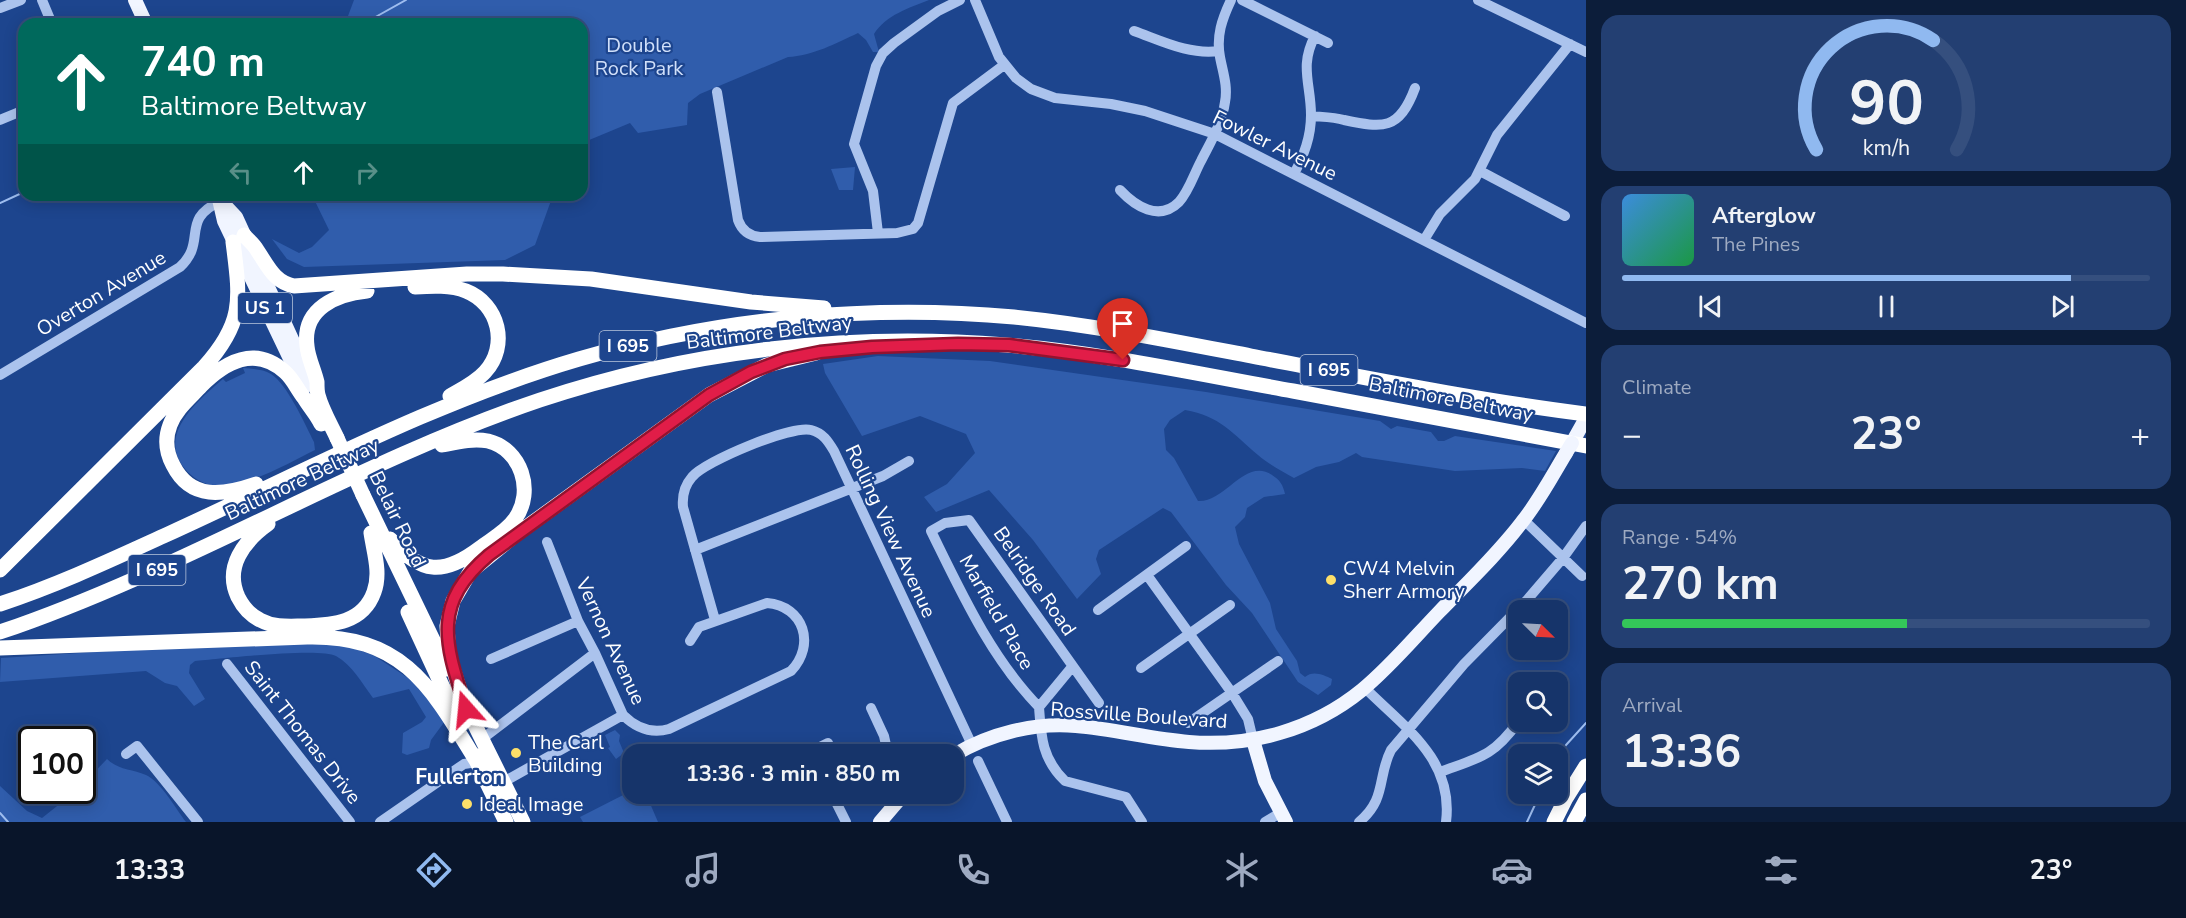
<!DOCTYPE html>
<html lang="en">
<head>
<meta charset="utf-8">
<style>
  :root { --surface:#16346a; --page:#233f72; --text:#f1f3f6; --muted:#9eaac1; --line:#354f7e; --accent:#90b9f0 }
  body { margin:0; font-family:"Nunito Sans",sans-serif; background:var(--page); color:var(--text); height:100vh; display:flex; flex-direction:column; font-size:22px; white-space:nowrap }
  * { box-sizing:border-box; margin:0 }
  p { font-size:20px; color:var(--muted) }
  .icon { flex:none; width:33px; height:33px; fill:none; stroke:currentColor; stroke-width:2; stroke-linecap:round; stroke-linejoin:round }
  .map { position:relative; flex:1; overflow:hidden }
  .drawer { display:flex; flex-direction:column; gap:15px; padding:15px; background:#0c1d3a; width:600px }
  .drawer>* { flex:none }
  .hud { position:absolute; left:18px; top:18px; width:570px; height:183px; border-radius:18px; box-shadow:0 3px 15px #0003,0 0 0 2px var(--line); background:#00695c; color:#fff; overflow:hidden }
  .needle { width:39px; rotate:114deg }
  .buttons { position:absolute; left:1508px; top:600px; display:grid; gap:12px }
  .buttons a { display:grid; place-items:center; width:60px; height:60px; border-radius:12px; background:var(--surface); box-shadow:0 3px 15px #0003,0 0 0 2px var(--line); font-size:30px }
  .speed { position:absolute; left:18px; top:726px; display:flex; gap:12px; font-size:30px; font-weight:700; text-align:center }
  .speed>* { display:grid; place-content:center; width:78px; height:78px; border-radius:50%; background:var(--surface); box-shadow:0 3px 15px #0003,0 0 0 2px var(--line); line-height:1 }
  .speed .limit { border:3px solid #111; border-radius:9px; background:#fff; color:#111 }
  .pin { position:absolute; display:grid; place-items:center; width:51px; height:51px; color:#fff; margin:-62px -26px; border-radius:50% 50% 50% 0; rotate:-45deg; box-shadow:0 0 6px #0007 }
  .pin .icon { rotate:45deg }
  .me { position:absolute; width:66px; margin:-33px; rotate:342deg; stroke-linejoin:round; filter:drop-shadow(0 0 4px #0008) }
  .turn { display:flex; align-items:center; gap:21px; height:126px; padding:0 24px; font-size:27px }
  .turn .icon { width:78px; height:78px; stroke-width:2.5 }
  .turn b { display:block; font-size:42px; line-height:51px }
  .lanes { display:flex; align-items:center; height:57px; padding:0 24px; background:#0003; justify-content:center; gap:30px; direction:ltr }
  .lanes .off { opacity:.35 }
  .big { font-size:45px; font-weight:700; line-height:1.1 }
  .drawer .card { flex:1; display:flex; flex-direction:column; justify-content:center; gap:9px; min-width:0; padding:0 21px; border-radius:18px; background:var(--page) }
  .drawer .dial { align-items:center; gap:0 }
  .dial svg { height:156px; overflow:visible; fill:none; stroke:var(--line); stroke-width:7; stroke-linecap:round; text-anchor:middle }
  .dial text { fill:var(--text); stroke:none }
  .song { display:flex; align-items:center; gap:18px }
  .cover { width:72px; height:72px; border-radius:9px; background:linear-gradient(135deg,hsl(210 70% 55%),hsl(140 70% 35%)) }
  .played { height:6px; border-radius:3px; background:linear-gradient(90deg,var(--accent) 85%,var(--line) 85%) }
  .keys { display:flex; justify-content:space-around; direction:ltr }
  .heat { display:flex; justify-content:space-between; align-items:center; font-size:33px; direction:ltr }
  .charge { height:9px; border-radius:4px; background:linear-gradient(90deg,#34c759 54%,var(--line) 0) }
  .trip { position:absolute; left:622px; top:744px; width:342px; height:60px; border-radius:18px; background:var(--surface); box-shadow:0 3px 15px #0003,0 0 0 2px var(--line); font-weight:700; line-height:60px; text-align:center }
  .tabs { display:flex; height:96px; justify-content:space-around; align-items:center; background:#09152a; color:var(--muted) }
  .tabs .icon { width:42px; height:42px }
  .tabs .selected { color:var(--accent) }
  .tabs b { font-size:27px; color:var(--text) }
  main { display:flex; flex:1; min-height:0 }
  .map>svg:first-child { display:block }
  .green { fill:#305dac }
  .lines { fill:none; stroke-linecap:round; stroke-linejoin:round }
  .stream { stroke:#9ebdef; stroke-width:2 }
  .minor { stroke:#abc3ed; stroke-width:10 }
  .major { stroke:#f1f5ff; stroke-width:14 }
  .highway { stroke:#fff; stroke-width:15 }
  .major-bridge { stroke:#f1f5ff; stroke-width:14 }
  .highway-bridge { stroke:#fff; stroke-width:15 }
  .route-casing { stroke:#92132f; stroke-width:15 }
  .route { stroke:#e11d48; stroke-width:10 }
  .poi-dot { fill:#fddf69; stroke:#1d458e; stroke-width:2 }
  .labels { text-anchor:middle; stroke-width:4.5; stroke-linejoin:round; paint-order:stroke }
  .shield { fill:#1d458e; stroke:#bbc7dd; stroke-width:1.5 }
  .shield-label { font-size:18px; font-weight:bold; fill:#fff }
  .park-label { font-size:20px; fill:#d1e0fa; stroke:#1d458e }
  .street-label { font-size:20px; fill:#fff; stroke:#1d458e }
  .poi-label { font-size:20px; fill:#fff; stroke:#1d458e; text-anchor:start }
  .neighbourhood-label { font-size:21px; font-weight:bold; fill:#fff; stroke:#1d458e }
</style>
</head>
<body>
<main>
<div class="map">
<svg width="1586" height="822" viewBox="0 0 1586 822">
  <rect width="100%" height="100%" fill="#1d458e"/>
  <path class="green" d="M354,0H929C909,8 886,15 874,34L879,52H873L866,40L858,33C837,43 812,56 788,57L700,94L688,103L687,125L638,133L630,123L582,143V24H345Z
    M855,167L853,190H839L831,169Z
    M312,195H553L535,245L505,260L304,267L287,259L272,239L299,253L312,247L329,230Z
    M878,356L990,361L1206,392L1380,421L1391,429L1397,426L1431,432L1438,441H1444L1455,436L1556,451L1545,471L1522,468L1455,471L1362,457L1356,453L1339,462L1316,467L1294,478C1282,471 1268,464 1258,455C1232,433 1220,416 1185,410L1170,420L1164,429L1166,450L1174,458L1198,501C1225,503 1245,457 1272,475C1280,480 1283,485 1285,494L1264,497L1247,508L1245,517L1235,527L1239,544L1270,603L1276,629L1297,661L1300,673L1305,677C1313,670 1324,675 1332,679L1331,685L1318,695L1298,682L1252,613L1226,585L1171,512L1163,508L1099,550L1096,559L1101,574L1077,599L1033,540L989,490L936,512L924,497L947,484L975,453L966,434L920,416L862,436L825,373L823,364Z
    M243,368C253,369 263,369 271,374C287,384 305,424 314,442L315,450C289,463 241,491 211,485C200,483 188,474 182,465C159,432 200,399 223,379L226,382L245,373Z
    M301,644L343,645L373,655L419,685L445,721L431,740L429,748L407,755L402,753L403,733L422,722L426,717L409,689L373,698C362,683 352,665 336,656C319,647 220,659 195,661L190,665L189,673L205,699L194,706L177,686L165,683L146,671L0,682L1,658L158,648Z
    M615,730L620,735L619,741L624,753L616,759L608,748L610,747L605,735Z
    M107,759C118,770 132,769 146,775C161,782 176,809 186,822H0V786L27,811L42,818L76,791L82,790L83,784Z
    M633,790V794H646L658,822H583L580,817Z"/>
  <g class="lines">
    <path class="stream" d="M363,24L406,0
      M24,168L20,172L24,176
      M0,203L24,192
      M1557,759L1566,745L1586,723
      M0,813L8,822
      M1527,822L1540,794"/>
    <path class="minor" d="M42,0L52,24
      M975,0L999,57L1016,78L1031,89L1055,98L1111,104L1145,111L1215,134L1586,323
      M1242,0L1328,43
      M1478,0L1586,52
      M0,8L21,0
      M1134,31C1162,41 1189,55 1219,51
      M717,92L738,220C742,231 749,236 760,237L897,233L913,229L918,223L953,103L1004,65
      M1311,116C1322,117 1334,117 1344,120C1383,128 1399,131 1415,88
      M0,120L24,110
      M1480,171L1565,216
      M1294,174C1304,155 1311,137 1311,115C1311,84 1299,66 1315,36
      M1120,190C1135,206 1159,222 1179,202C1189,191 1194,174 1201,161C1210,143 1222,124 1225,102C1228,86 1223,73 1220,57C1216,36 1222,19 1231,0
      M878,233L873,191L854,144L876,66L883,53L894,43L938,11L960,0
      M1424,240L1440,214L1475,179L1497,135L1570,44
      M0,375L180,267C208,241 179,220 221,201
      M1524,520L1582,576
      M547,542L578,621L595,653L623,715C636,728 651,734 669,729L791,671C816,645 804,606 767,603L699,627L690,641
      M695,550L883,476L909,461
      M1147,575L1232,693L1248,719L1253,740
      M1527,600L1538,610
      M1098,610L1186,546
      M715,620L683,507C682,496 685,485 692,477C705,461 792,425 811,430C823,433 828,441 834,451L972,745
      M491,659L578,621
      M227,664L350,822
      M1072,667L1039,707C1041,736 1042,759 1065,781L1126,797L1142,822
      M1141,668L1230,605
      M1538,682L1539,678
      M1365,688C1404,727 1454,759 1446,822
      M1039,707C991,658 961,592 931,531L945,523L969,520L1099,703
      M871,708L884,736L886,745L891,754
      M1188,723L1278,661
      M482,739L595,653
      M126,754L137,746L198,822
      M813,754L812,751L828,743
      M978,761L1007,822
      M1440,772C1478,758 1493,757 1518,722
      M498,785L623,715
      M832,794L846,822
      M380,822L464,764L477,762
      M1265,822L1280,813
      M1359,822C1387,799 1377,777 1391,750L1464,664L1527,600L1563,558L1586,526"/>
    <path class="major" d="M135,0L146,24
      M218,195L224,221L304,388
      M221,201L236,217L312,383
      M1572,443L1586,418
      M1253,740L1265,781L1286,822
      M954,755C989,734 1035,722 1076,726C1114,729 1151,739 1189,742C1251,747 1313,730 1362,690C1390,667 1414,638 1439,612C1467,583 1497,555 1522,522C1539,501 1552,476 1566,453
      M880,822L904,794"/>
    <path class="highway" d="M244,235C248,240 254,244 257,250C268,266 274,282 294,286L467,274H503L591,279L751,302L824,308
      M415,287C432,286 451,285 466,291C499,304 509,346 485,372C476,382 462,389 450,396
      M337,438C331,425 322,410 318,395C317,391 317,386 317,382C314,369 308,358 307,346C302,308 337,294 367,291
      M256,484C224,495 191,501 173,465C166,452 165,438 170,425C176,409 190,398 201,386C225,362 255,345 285,372C293,379 297,389 304,398C310,408 316,414 321,424
      M363,495L447,669
      M268,524C244,541 224,567 238,597C243,607 250,615 260,620C275,628 290,626 305,626C333,625 363,623 374,592C381,573 374,553 371,533
      M390,539C421,574 443,576 480,548C492,539 507,531 515,519C535,491 521,449 488,441C473,438 457,442 442,445
      M0,570L204,367C245,322 240,298 233,242
      M0,604C58,585 113,559 168,534C304,472 436,401 579,359C719,318 869,304 1014,317C1094,325 1173,341 1251,356C1362,377 1474,400 1586,414
      M408,612L451,705
      M0,632C186,569 354,463 540,400C690,350 850,332 1006,345C1103,353 1198,374 1293,391C1390,410 1488,427 1586,446
      M0,648L307,637C404,635 431,687 477,762
      M463,701L523,822
      M466,709L449,656L447,626L453,601L470,572L514,536L709,395L767,365L816,353
      M473,754L506,822
      M1554,822L1566,798L1586,766
      M1574,822L1586,800"/>
    <path class="major-bridge" d="M1566,453L1572,443"/>
    <path class="highway-bridge" d="M337,438L363,495"/>
  </g>
  <g class="lines">
    <g class="route-casing">
      <path id="route" d="M466,709C446,645 430,605 489,555L709,395L751,372L785,359L820,352L872,347L958,344L1009,345L1123,360"/>
    </g>
    <use href="#route" class="route"/>
  </g>
  <g class="poi-dot">
    <circle cx="1331" cy="580" r="6"/>
    <circle cx="516" cy="753" r="6"/>
    <circle cx="467" cy="804" r="6"/>
  </g>
  <g class="labels">
    <g class="shield">
      <rect x="238" y="293" width="54" height="30" rx="4.5"/>
      <rect x="599.5" y="331" width="57" height="30" rx="4.5"/>
      <rect x="1300.5" y="355" width="57" height="30" rx="4.5"/>
      <rect x="128.5" y="555" width="57" height="30" rx="4.5"/>
    </g>
    <g class="shield-label">
      <text x="265" y="314">US 1</text>
      <text x="628" y="352">I 695</text>
      <text x="1329" y="376">I 695</text>
      <text x="157" y="576">I 695</text>
    </g>
    <g class="park-label">
      <text x="639" y="52">Double<tspan x="639" dy="23">Rock Park</tspan></text>
    </g>
    <g class="street-label">
      <text transform="translate(1275 145) rotate(26)" y="7">Fowler Avenue</text>
      <text transform="translate(101 293) rotate(-31)" y="7">Overton Avenue</text>
      <text transform="translate(769 332) rotate(-7)" y="7">Baltimore Beltway</text>
      <text transform="translate(1451 399) rotate(11)" y="7">Baltimore Beltway</text>
      <text transform="translate(302 479) rotate(-25)" y="7">Baltimore Beltway</text>
      <text transform="translate(398 519) rotate(64)" y="7">Belair Road</text>
      <text transform="translate(891 531) rotate(65)" y="7">Rolling View Avenue</text>
      <text transform="translate(1035 581) rotate(55)" y="7">Belridge Road</text>
      <text transform="translate(997 612) rotate(60)" y="7">Marfield Place</text>
      <text transform="translate(611 641) rotate(65)" y="7">Vernon Avenue</text>
      <text transform="translate(1139 715) rotate(4)" y="7">Rossville Boulevard</text>
      <text transform="translate(303 732) rotate(52)" y="7">Saint Thomas Drive</text>
    </g>
    <g class="poi-label">
      <text x="1343" y="575">CW4 Melvin<tspan x="1343" dy="23">Sherr Armory</tspan></text>
      <text x="528" y="749">The Carl<tspan x="528" dy="23">Building</tspan></text>
      <text x="479" y="811">Ideal Image</text>
    </g>
    <g class="neighbourhood-label">
      <text x="460" y="784">Fullerton</text>
    </g>
  </g>
</svg>
<div class="buttons">
<a><svg class="needle" viewBox="-14 -14 28 28"><path d="M0-13l5 13h-10z" fill="#e53935"/><path d="M0 13l5-13h-10z" fill="#9eaac1"/></svg></a>
<a><svg class="icon" aria-label="search" viewBox="0 0 24 24"><circle cx="10" cy="10" r="6"/><path d="M15 15l6 6"/></svg></a>
<a><svg class="icon" aria-label="layers" viewBox="0 0 24 24"><path d="M12 4l9 5-9 5-9-5zM3 14l9 5 9-5"/></svg></a>
</div>
<div class="speed"><div class="limit">100</div></div>
<div class="pin" style="left:1123px;top:360px;background:#d93025"><svg class="icon" aria-label="arrive" viewBox="0 0 24 24"><path d="M6 21V4h12l-3 4 3 4H6"/></svg></div>
<svg class="me" style="left:466px;top:709px" viewBox="-20 -20 40 40"><path d="M0-17L14 15 0 8-14 15z" fill="#e11d48" stroke="#fff" stroke-width="4"/></svg>
<div class="trip">13:36 · 3 min · 850 m</div>
<div class="hud">
<div class="turn"><svg class="icon" aria-label="ahead" viewBox="0 0 24 24"><path d="M12 20V5M6 11l6-6 6 6"/></svg><div><b>740 m</b>Baltimore Beltway</div></div>
<div class="lanes"><svg class="icon off" aria-label="left" viewBox="0 0 24 24"><path d="M17 20v-9H6M10 6l-5 5 5 5"/></svg><svg class="icon" aria-label="ahead" viewBox="0 0 24 24"><path d="M12 20V5M6 11l6-6 6 6"/></svg><svg class="icon off" aria-label="right" viewBox="0 0 24 24"><path d="M7 20v-9h11M14 6l5 5-5 5"/></svg></div>
</div>
</div>
<section class="drawer">
<div class="card dial"><svg viewBox="0 0 100 80">
<path d="M14 69A42 42 0 1 1 86 69"/>
<path d="M14 69A42 42 0 0 1 74 13" stroke="#90b9f0"/>
<text x="50" y="56" font-size="32" font-weight="700">90</text>
<text x="50" y="72" font-size="11">km/h</text>
</svg></div>
<div class="card">
<div class="song"><i class="cover"></i><div><b>Afterglow</b><p>The Pines</p></div></div>
<div class="played"></div>
<div class="keys"><svg class="icon" aria-label="previous" viewBox="0 0 24 24"><path d="M18 5L8 12l10 7zM5 5v14"/></svg><svg class="icon" aria-label="pause" viewBox="0 0 24 24"><path d="M8 5v14M16 5v14"/></svg><svg class="icon" aria-label="next" viewBox="0 0 24 24"><path d="M6 5l10 7-10 7zM19 5v14"/></svg></div>
</div>
<div class="card"><p>Climate</p>
<div class="heat"><a>−</a><b class="big">23°</b><a>+</a></div>
</div>
<div class="card"><p>Range · 54%</p><b class="big">270 km</b><div class="charge"></div></div>
<div class="card"><p>Arrival</p><b class="big">13:36</b></div>
</section>
</main>
<nav class="tabs">
<b>13:33</b>
<svg class="icon selected" aria-label="directions" viewBox="0 0 24 24"><path d="M12 3l9 9-9 9-9-9zM9 14v-3h6M13 9l2 2-2 2"/></svg>
<svg class="icon" aria-label="music" viewBox="0 0 24 24"><path d="M9 18V5l10-2v13"/><circle cx="6" cy="18" r="3"/><circle cx="16" cy="16" r="3"/></svg>
<svg class="icon" aria-label="phone" viewBox="0 0 24 24"><path d="M5 4h4l2 5-3 2q2 4 5 5l2-3 5 2v4C11 20 4 13 5 4z"/></svg>
<svg class="icon" aria-label="climate" viewBox="0 0 24 24"><path d="M12 3v18M4 7l16 10M4 17L20 7"/></svg>
<svg class="icon" aria-label="car" viewBox="0 0 24 24"><path d="M5 17H2v-5l4-1 3-4h7l3 4 3 1v5h-3M9 17h6M6 11h13"/><circle cx="7" cy="17" r="2"/><circle cx="17" cy="17" r="2"/></svg>
<svg class="icon" aria-label="filters" viewBox="0 0 24 24"><path d="M4 7h16M4 17h16"/><circle cx="9" cy="7" r="2"/><circle cx="15" cy="17" r="2"/></svg>
<b>23°</b>
</nav>
</body>
</html>
